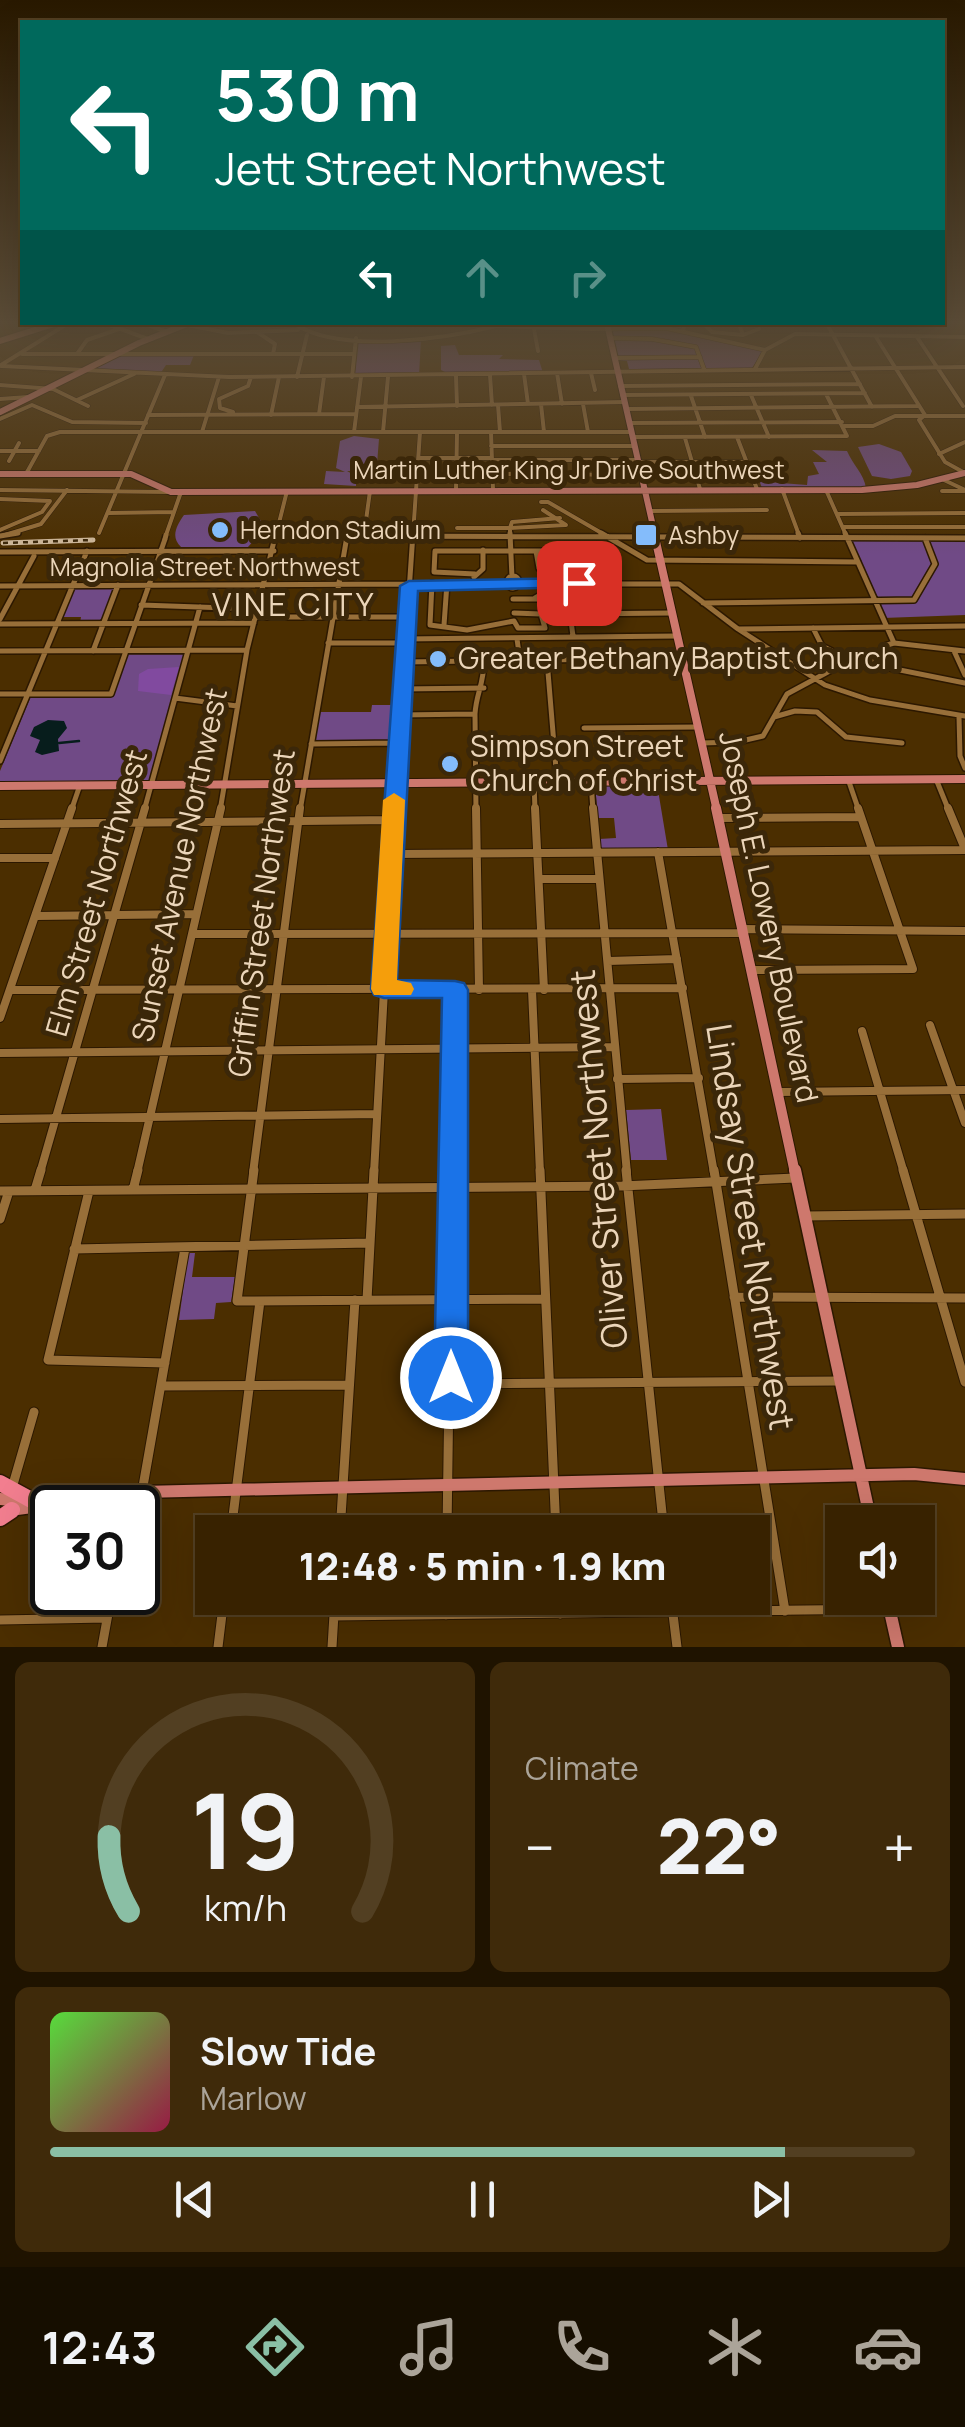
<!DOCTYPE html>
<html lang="en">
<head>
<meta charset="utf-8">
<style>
  :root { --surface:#382200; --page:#3f2a0a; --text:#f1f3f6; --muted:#aba499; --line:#523f22; --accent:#8abfa5 }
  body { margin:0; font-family:Manrope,sans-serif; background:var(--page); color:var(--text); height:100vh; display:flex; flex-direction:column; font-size:38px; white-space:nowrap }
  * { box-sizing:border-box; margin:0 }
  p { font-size:32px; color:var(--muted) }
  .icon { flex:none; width:55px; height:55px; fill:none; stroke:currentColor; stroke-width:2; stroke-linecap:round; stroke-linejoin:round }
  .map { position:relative; height:1647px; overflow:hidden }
  .drawer { display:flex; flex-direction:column; gap:15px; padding:15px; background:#1f1300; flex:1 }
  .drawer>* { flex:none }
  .hud { position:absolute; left:20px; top:20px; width:925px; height:305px; border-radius:0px; box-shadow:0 10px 40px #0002,0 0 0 2px var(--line); background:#00695c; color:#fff; overflow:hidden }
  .buttons { position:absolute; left:825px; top:1505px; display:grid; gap:20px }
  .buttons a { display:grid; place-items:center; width:110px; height:110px; border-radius:0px; background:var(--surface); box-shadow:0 10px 40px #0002,0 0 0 2px var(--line); font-size:50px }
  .speed { position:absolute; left:30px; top:1485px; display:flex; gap:20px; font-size:50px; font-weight:700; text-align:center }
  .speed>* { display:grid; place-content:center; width:130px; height:130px; border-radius:50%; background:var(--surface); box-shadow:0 10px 40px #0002,0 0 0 2px var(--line); line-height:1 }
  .speed .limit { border:5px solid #111; border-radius:15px; background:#fff; color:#111 }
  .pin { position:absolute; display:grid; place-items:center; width:85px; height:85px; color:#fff; margin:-42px; border-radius:20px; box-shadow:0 5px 15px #0006 }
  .me { position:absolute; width:110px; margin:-55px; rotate:0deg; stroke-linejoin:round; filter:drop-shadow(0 0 8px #0008) }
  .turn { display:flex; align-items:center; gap:35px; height:210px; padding:0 30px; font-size:45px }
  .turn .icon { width:130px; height:130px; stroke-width:2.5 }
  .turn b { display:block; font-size:70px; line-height:85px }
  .lanes { display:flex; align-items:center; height:95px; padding:0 30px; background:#0003; justify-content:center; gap:50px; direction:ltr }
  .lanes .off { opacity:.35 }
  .big { font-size:75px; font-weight:800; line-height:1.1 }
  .drawer .widget { flex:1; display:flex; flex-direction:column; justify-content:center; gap:15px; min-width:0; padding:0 35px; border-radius:15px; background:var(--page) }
  .drawer .dial { align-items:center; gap:0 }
  .dial svg { height:260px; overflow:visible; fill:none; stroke:var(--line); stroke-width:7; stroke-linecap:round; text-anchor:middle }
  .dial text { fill:var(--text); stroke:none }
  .song { display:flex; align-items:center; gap:30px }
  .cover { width:120px; height:120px; border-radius:15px; background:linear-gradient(135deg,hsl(110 70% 55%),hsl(340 70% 35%)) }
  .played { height:10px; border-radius:5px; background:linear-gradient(90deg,var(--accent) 85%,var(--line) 85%) }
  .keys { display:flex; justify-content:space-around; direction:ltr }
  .heat { display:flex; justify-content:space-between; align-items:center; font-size:55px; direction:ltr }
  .drawer .tiles { flex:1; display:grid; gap:15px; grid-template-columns:1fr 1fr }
  .widget:last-child { grid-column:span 2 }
  .trip { position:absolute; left:195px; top:1515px; width:575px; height:100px; border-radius:0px; background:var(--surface); box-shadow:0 10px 40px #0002,0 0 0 2px var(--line); font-weight:800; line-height:100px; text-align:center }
  .dock { display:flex; height:160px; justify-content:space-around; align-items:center; background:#160e00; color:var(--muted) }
  .dock .icon { width:70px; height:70px }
  .dock .on { color:var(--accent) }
  .dock b { font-size:45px; color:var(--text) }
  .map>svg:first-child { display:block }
  .green { fill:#704a86 }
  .forest { fill:#814a9f }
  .water { fill:#071d1c }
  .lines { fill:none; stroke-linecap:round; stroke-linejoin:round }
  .stream { stroke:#071d1c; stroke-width:2.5 }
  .minor-far3-casing { stroke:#2c1800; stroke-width:5 }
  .minor-far2-casing { stroke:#2c1800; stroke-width:8 }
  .minor-far1-casing { stroke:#2c1800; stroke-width:10 }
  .minor-casing { stroke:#2c1800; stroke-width:11 }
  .major-far3-casing { stroke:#2c1800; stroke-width:8 }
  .major-far2-casing { stroke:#2c1800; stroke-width:10 }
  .major-far1-casing { stroke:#2c1800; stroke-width:12 }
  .major-casing { stroke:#2c1800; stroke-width:15 }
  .highway-casing { stroke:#2c1800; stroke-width:19 }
  .minor-far3 { stroke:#986f39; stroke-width:4 }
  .minor-far2 { stroke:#986f39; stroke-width:5 }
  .minor-far1 { stroke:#986f39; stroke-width:8 }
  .minor { stroke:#986f39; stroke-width:9 }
  .major-far3 { stroke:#ce786d; stroke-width:6 }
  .major-far2 { stroke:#ce786d; stroke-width:8 }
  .major-far1 { stroke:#ce786d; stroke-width:10 }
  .major { stroke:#ce786d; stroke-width:12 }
  .highway { stroke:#f27e8f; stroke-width:16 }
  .rail-casing { stroke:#d2bb9d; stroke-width:5 }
  .rail { stroke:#3b2709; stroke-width:2.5; stroke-dasharray:5; stroke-linecap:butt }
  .minor-bridge-casing { stroke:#2c1800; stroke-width:8; stroke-linecap:butt }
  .minor-bridge { stroke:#986f39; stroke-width:5 }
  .route { fill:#1a73e8; stroke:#114b97; stroke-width:2.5 }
  .slow { fill:#f59e0b }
  .poi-dot { fill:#84bcfb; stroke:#3b2709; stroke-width:4 }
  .labels { text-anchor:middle; stroke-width:10; stroke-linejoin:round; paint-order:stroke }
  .far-street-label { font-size:25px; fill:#ebd5b9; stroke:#3b2709 }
  .far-poi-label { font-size:25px; fill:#ebd5b9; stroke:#3b2709; text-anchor:start }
  .poi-label { font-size:30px; fill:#ebd5b9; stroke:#3b2709; text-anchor:start }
  .street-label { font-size:30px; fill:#ebd5b9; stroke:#3b2709 }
  .neighbourhood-label { font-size:32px; letter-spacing:2.5px; fill:#ebd5b9; stroke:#3b2709 }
  .near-street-label { font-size:35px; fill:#ebd5b9; stroke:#3b2709 }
</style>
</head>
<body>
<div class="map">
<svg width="965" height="1647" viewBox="0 0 965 1647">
  <rect width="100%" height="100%" fill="#4b2e00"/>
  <path class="green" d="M607,324H684L686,332L764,349L752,368L629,369L627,361L617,360Z
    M359,340H421L419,375L355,376Z
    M455,345L459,355H503L499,359L539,360L543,373L445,372L441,370V346Z
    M194,355L190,365H166L160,374L91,370L119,356Z
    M354,436L379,439L377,464L364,471H347L356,476V486L324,484L326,471L345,472L336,468L340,441Z
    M879,444L901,452L912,471L910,476L891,479L872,476L858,447Z
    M812,450L847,451C853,465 864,474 866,488H762L753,464H764L768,482L807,485L808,476L819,474L813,462H827Z
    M255,511L265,528L248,547H181C170,537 177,525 184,515Z
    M847,539H965V615L883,618Z
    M115,587L103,622L80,623L81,617H63L75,588Z
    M185,652L152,780L0,782V771L31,696L112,694L128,653Z
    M372,705H396L393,742H315L319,712H371Z
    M657,784L668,850L600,851L599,839L616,838L614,818H598L595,785Z
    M661,1109L667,1160H631L626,1110Z
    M188,1253H195L192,1277H235L231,1302L216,1303L214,1319L179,1320Z"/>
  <path class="forest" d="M179,667L171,695L138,691L139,674L148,669Z"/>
  <path class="water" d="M48,720L64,721L67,728L58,739L59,751L42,755L35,752L40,740L30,736L34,727Z"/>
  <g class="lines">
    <path class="stream" d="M59,743L79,741"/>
    <g class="minor-far3-casing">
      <path id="minor-far3" d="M107,324L148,339
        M145,324L167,332
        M182,324L228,333L298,330
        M295,324C340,354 445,339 496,326
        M827,324L872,407
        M495,326L592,329
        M706,326L712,332L743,335L739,324
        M534,329L538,351
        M590,329L666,328L765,350
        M683,330L685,324H693
        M257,332L275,344L273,354
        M743,335L759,329
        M876,337L925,415L919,420L945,462L965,473
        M917,337L963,406
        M610,338L652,339L696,347L704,369
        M22,354H354
        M77,354L87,340L119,329
        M614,358L700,357
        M1,365L67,324
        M1,366L229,377L965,367
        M755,369L765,350L795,334L965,337
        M557,373L562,404
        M591,373L595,390
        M524,374L528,404
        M490,375L492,405
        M456,376L457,406
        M297,377L307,335
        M352,377L356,338
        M0,385L53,389L88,406
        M620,386L860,384
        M622,395L865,393
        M751,395L769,437
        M691,396L705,437
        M0,399L28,397
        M77,400L134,374
        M541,404L544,432
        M583,404L588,432
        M498,405L500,432
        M357,407L624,402
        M626,409L918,406
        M233,412L220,408L219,399L248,386L251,377
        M319,414L324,377
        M148,415L356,414
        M271,415L279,377
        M0,419L32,405L72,422L146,423
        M629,423L842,422
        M844,426H873L895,416H965
        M202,432L219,377
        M354,432L361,377
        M383,432L388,377
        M491,432L493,490
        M633,437L847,436L826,394
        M737,437L757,489
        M685,438L700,489
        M491,446H635
        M0,451H39
        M939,454L965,442
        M419,458H492
        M492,460H638
        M9,461L19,443
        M639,462H747
        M26,474L47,436L60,432H631
        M493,474L643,475
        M944,480L965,490
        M782,489L799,535
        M0,490L169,492
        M456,490L457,432
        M826,490L846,535
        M942,491H964
        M0,499L50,501L42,512L0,530
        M541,502H548L605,535
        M650,511L767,510
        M108,513L174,512
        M837,514L965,513
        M843,527H965
        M457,528H510L512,522L560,518
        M99,533L165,375
        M5,535L41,524L67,490
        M166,535L181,492
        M276,535L287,491
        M364,535L370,491
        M413,535L420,432
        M510,535V528L566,525L543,510"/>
    </g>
    <g class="minor-far2-casing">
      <path id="minor-far2" d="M510,533L512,578
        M601,533L647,560L858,562
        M798,533L800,538
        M845,533L894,643
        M0,536L18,533
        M536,551H546L555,564L539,568
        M0,552L274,551
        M539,568L543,574L563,575L566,583
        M79,569H268
        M475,574L434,572L435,551H536L539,568
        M507 582a6 6 0 1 1 12 0a6 6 0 1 1-12 0Z
        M474,577L483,569V550
        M521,582L579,583
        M432,583L430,625L467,630L514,621L518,628H545L541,614L514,613
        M598,584H679L738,629L825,685L870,700L965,716
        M0,586L409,584
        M409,586L504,583
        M535,598L544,593L567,592
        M513,599H566V583
        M703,603L914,600L935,564L925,538
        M141,605L258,609
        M256,617H406
        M0,619L34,556
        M0,624L254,623
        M444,625L447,583
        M813,628L822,646L850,660L965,683
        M739,629L965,626
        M573,636L570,614L672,613
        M404,639L678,636
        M517,639L520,660
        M328,643H404
        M894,643L965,651
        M0,651L247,650
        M93,651L118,585
        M954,651L965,675
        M547,660L557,781
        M403,662L683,658
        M869,665L884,646L894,643
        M401,689L484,688
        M0,694H111L165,539
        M175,698L237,706
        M399,715L475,714
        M959,716L960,756L965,768
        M774,717L795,711L817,712L846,737L902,743
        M584,728L698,727
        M701,743L737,742L763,736L787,694L850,660
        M311,744L397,743
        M0,761L87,551
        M848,779L859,811
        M936,779L949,811
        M534,781L535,811
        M591,781L593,811
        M71,811L80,785
        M144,811L200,607
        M220,811L247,650L276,533
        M300,811L347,536L965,538
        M394,811L413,533
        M476,811L475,714C476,694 484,684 484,661"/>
    </g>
    <g class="minor-far1-casing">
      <path id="minor-far1" d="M476,808L479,990
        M535,808L544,990
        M593,808L627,1173
        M948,808L965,849
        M719,818L861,817
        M0,824L393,820
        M658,852L714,1173
        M391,854L965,850
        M0,858H55
        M539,879H599
        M36,916L196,914
        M743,929L965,931
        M192,934L742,933
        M608,961L677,959
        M751,970L913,969L858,808
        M10,990L683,988
        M532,990L540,1173
        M0,1018L72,808
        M930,1025L965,1123
        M862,1031L904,1173
        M0,1053L614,1047
        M617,1079L699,1078
        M778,1092L965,1090
        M0,1119L377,1114
        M40,1173L145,808
        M137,1173L221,808
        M253,1173L300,808
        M374,1173L394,808
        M452,1173L455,990"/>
    </g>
    <g class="minor-casing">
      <path id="minor" d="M254,1170L237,1301L545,1299
        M540,1170L556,1532
        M626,1170L664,1532
        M714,1170L785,1611
        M903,1170L965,1382
        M35,1190L41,1170
        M133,1190L138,1170
        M0,1191L622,1186L795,1178
        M89,1191L48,1360L165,1363
        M805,1216L965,1214
        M0,1219L9,1191
        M74,1249L370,1243
        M734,1297L965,1298
        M367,1300L374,1170
        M451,1384L840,1381
        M161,1386L349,1385
        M12,1488L34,1412
        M142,1492L185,1248
        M231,1532L260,1301
        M340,1532L355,1300
        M447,1532L452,1170
        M446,1598V1615
        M559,1598L560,1614
        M671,1598L677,1647
        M334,1616L888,1609
        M0,1620L107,1618
        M102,1647L112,1592
        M218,1647L224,1598
        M332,1647L335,1598"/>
    </g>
    <g class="major-far3-casing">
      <path id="major-far3" d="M607,324L655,535
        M0,341L54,324
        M0,412L139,343L187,324
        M0,474H131L171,492L862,490L917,485L965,473"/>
    </g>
    <g class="major-far2-casing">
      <path id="major-far2" d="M654,533L717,811
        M0,786L965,779"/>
    </g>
    <g class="major-far1-casing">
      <path id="major-far1" d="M716,808L795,1173"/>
    </g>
    <g class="major-casing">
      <path id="major" d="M795,1170L871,1522
        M0,1499L22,1501
        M10,1510L142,1492L914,1474L965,1479
        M887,1598L898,1647"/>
    </g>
    <g class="highway-casing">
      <path id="highway" d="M0,1483L35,1502
        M0,1518L12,1510"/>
    </g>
    <use href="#minor-far3" class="minor-far3"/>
    <use href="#minor-far2" class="minor-far2"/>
    <use href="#minor-far1" class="minor-far1"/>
    <use href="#minor" class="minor"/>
    <use href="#major-far3" class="major-far3"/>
    <use href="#major-far2" class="major-far2"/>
    <use href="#major-far1" class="major-far1"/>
    <use href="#major" class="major"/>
    <use href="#highway" class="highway"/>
    <g class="rail-casing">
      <path id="rail" d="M266,534L343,533
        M3,543L93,540"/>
    </g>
    <use href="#rail" class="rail"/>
    <g class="minor-bridge-casing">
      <path id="minor-bridge" d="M165,539L166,535"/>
    </g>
    <use href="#minor-bridge" class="minor-bridge"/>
  </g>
  <linearGradient id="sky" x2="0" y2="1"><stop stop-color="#291900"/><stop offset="0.58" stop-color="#5b4c37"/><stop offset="1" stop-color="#5b4c37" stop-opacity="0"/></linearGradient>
  <rect width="965" height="555" fill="url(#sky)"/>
  <path class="route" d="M579,578L588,583L585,587L418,591L397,980L455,981L464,983L468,990V1378L463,1389L451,1393L439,1389L434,1378L442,998H384L374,995L371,989L400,586L409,581Z"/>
  <path class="slow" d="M394,793L405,800L397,980L411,983L414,989L411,995H374L371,989L383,800Z"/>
  <g class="poi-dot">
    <circle cx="220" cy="530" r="10"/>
    <rect x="634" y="523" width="24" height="24" rx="5"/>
    <circle cx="438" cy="659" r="10"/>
    <circle cx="450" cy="764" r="10"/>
  </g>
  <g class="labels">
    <g class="far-street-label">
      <text x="569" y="479">Martin Luther King Jr Drive Southwest</text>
      <text x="205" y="576">Magnolia Street Northwest</text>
    </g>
    <g class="far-poi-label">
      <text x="240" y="539">Herndon Stadium</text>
      <text x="668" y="544">Ashby</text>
    </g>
    <g class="poi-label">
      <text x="458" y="669">Greater Bethany Baptist Church</text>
      <text x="470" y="757">Simpson Street<tspan x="470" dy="34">Church of Christ</tspan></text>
    </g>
    <g class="street-label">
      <text transform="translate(180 865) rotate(-78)" y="10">Sunset Avenue Northwest</text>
      <text transform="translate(97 893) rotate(-74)" y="10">Elm Street Northwest</text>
      <text transform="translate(262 913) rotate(-82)" y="10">Griffin Street Northwest</text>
      <text transform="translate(768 917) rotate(78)" y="10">Joseph E. Lowery Boulevard</text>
    </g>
    <g class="neighbourhood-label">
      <text x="294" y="616">VINE CITY</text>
    </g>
    <g class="near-street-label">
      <text transform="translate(599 1159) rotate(-95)" y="12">Oliver Street Northwest</text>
      <text transform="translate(750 1227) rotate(81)" y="12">Lindsay Street Northwest</text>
    </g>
  </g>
</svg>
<div class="buttons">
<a><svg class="icon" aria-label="sound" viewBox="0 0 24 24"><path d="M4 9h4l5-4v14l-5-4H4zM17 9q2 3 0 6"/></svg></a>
</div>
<div class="speed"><div class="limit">30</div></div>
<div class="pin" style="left:579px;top:583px;background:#d93025"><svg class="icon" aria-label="arrive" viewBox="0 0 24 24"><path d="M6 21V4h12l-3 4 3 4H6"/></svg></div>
<svg class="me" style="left:451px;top:1378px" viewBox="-20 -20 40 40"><circle r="17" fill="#1a73e8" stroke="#fff" stroke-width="3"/><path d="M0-11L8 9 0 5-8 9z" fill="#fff"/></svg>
<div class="trip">12:48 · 5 min · 1.9 km</div>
<div class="hud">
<div class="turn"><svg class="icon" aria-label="left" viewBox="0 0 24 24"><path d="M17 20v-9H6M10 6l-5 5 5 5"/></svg><div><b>530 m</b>Jett Street Northwest</div></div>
<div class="lanes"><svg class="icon" aria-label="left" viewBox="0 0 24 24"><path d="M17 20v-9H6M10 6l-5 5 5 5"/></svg><svg class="icon off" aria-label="ahead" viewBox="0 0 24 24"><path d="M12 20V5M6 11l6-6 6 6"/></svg><svg class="icon off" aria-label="right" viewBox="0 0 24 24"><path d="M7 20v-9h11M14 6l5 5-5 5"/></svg></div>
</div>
</div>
<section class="drawer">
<div class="tiles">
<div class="widget dial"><svg viewBox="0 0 100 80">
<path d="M14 69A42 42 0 1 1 86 69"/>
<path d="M14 69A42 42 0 0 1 8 46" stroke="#8abfa5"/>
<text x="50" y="56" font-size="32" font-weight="700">19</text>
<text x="50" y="72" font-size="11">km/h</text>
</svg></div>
<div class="widget"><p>Climate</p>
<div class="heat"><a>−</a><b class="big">22°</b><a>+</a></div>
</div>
<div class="widget">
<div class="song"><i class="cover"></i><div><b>Slow Tide</b><p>Marlow</p></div></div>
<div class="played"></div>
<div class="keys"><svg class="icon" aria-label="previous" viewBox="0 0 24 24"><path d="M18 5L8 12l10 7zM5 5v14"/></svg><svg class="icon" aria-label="pause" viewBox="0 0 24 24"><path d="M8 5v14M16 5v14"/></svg><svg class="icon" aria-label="next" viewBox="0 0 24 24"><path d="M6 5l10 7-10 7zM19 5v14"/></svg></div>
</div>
</div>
</section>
<nav class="dock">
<b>12:43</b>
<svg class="icon on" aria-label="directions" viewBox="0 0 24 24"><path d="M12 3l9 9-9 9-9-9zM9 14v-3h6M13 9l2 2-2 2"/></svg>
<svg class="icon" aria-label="music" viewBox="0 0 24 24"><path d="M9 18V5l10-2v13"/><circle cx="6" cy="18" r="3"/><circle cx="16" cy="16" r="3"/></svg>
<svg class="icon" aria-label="phone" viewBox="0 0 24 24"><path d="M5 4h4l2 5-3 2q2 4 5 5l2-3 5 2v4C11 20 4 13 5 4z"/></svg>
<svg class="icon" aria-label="climate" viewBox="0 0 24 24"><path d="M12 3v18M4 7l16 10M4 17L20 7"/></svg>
<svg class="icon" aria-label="car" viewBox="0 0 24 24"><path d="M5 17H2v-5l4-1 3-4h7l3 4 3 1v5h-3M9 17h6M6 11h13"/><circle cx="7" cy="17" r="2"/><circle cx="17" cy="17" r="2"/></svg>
</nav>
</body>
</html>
